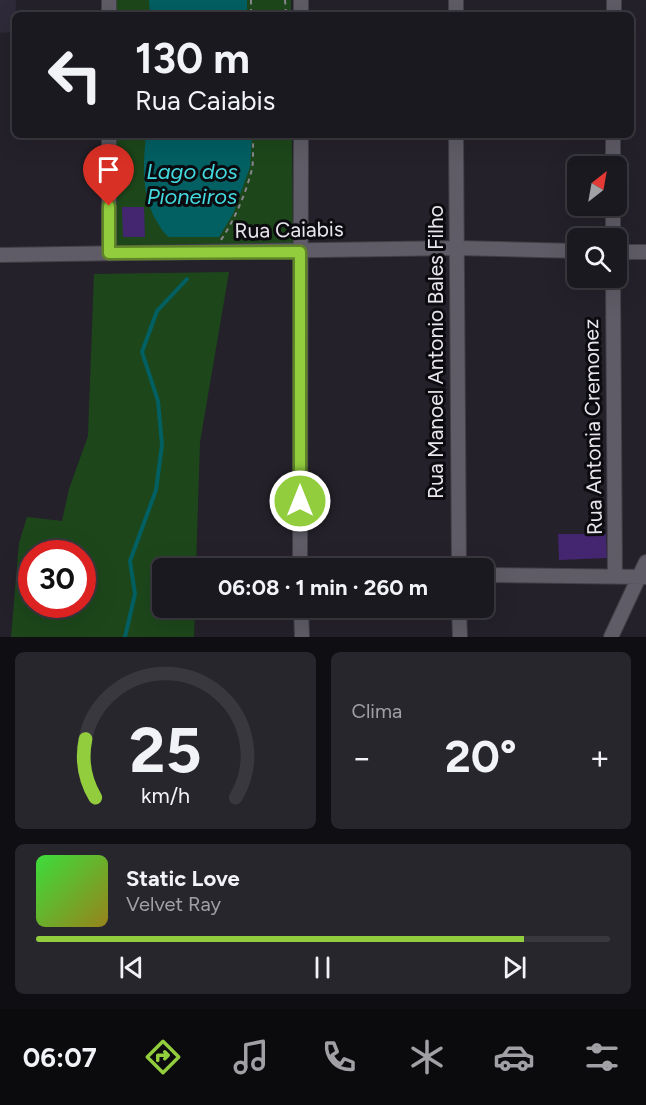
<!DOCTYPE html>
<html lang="pt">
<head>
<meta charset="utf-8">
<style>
  :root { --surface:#1b1920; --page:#28262d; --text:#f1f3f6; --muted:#a0a0a5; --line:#39383e; --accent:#92cd3e }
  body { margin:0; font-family:Figtree,sans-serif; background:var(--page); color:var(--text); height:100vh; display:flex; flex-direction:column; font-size:22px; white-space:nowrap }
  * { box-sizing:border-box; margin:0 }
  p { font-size:20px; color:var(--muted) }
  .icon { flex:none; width:33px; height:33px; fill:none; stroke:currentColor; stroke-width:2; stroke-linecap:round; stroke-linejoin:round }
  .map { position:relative; height:637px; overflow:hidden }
  .side { display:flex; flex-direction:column; gap:15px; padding:15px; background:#0f0e12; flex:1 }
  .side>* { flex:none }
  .hud { position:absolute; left:12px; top:12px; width:622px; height:126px; border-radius:9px; box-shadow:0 6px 24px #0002,0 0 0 2px var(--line); background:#1b1920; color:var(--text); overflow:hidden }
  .needle { width:39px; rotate:31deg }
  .buttons { position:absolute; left:567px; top:156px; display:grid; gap:12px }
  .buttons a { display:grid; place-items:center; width:60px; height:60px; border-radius:9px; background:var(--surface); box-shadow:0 6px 24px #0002,0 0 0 2px var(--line); font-size:30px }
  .speed { position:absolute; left:18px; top:540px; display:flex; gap:12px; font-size:30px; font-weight:700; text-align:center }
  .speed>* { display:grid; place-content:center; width:78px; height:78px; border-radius:50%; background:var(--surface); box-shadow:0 6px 24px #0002,0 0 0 2px var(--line); line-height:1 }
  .speed .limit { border:9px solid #d22; background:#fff; color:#111 }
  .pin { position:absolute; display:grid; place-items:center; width:51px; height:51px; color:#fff; margin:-62px -26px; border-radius:50% 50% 50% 0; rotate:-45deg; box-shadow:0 0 6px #0007 }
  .pin .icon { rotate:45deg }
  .me { position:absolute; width:66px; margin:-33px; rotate:0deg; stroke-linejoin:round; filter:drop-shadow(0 0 4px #0008) }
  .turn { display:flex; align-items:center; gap:21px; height:126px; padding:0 24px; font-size:27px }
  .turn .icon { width:78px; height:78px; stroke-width:2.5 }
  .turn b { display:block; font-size:42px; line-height:51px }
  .big { font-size:45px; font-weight:700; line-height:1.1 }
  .side .card { flex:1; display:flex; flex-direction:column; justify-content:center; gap:9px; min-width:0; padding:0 21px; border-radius:9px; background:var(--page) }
  .side .dial { align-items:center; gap:0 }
  .dial svg { height:156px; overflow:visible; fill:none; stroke:var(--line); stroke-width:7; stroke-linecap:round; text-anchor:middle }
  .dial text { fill:var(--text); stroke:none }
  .song { display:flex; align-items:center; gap:18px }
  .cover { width:72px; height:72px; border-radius:9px; background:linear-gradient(135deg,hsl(120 70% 55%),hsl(50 70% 35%)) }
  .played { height:6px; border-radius:3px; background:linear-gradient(90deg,var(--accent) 85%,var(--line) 85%) }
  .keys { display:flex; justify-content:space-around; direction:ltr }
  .heat { display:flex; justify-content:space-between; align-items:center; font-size:33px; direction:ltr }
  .side .tiles { flex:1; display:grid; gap:15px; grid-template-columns:1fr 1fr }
  .card:last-child { grid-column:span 2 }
  .trip { position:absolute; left:152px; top:558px; width:342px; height:60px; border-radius:9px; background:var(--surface); box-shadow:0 6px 24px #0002,0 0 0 2px var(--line); font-weight:700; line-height:60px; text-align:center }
  .dock { display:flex; height:96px; justify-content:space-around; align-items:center; background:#0b0a0d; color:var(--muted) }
  .dock .icon { width:42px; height:42px }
  .dock .active { color:var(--accent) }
  .dock b { font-size:27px; color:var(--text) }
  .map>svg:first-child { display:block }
  .built { fill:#2e2a39 }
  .green { fill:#1d471b; fill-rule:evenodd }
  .water { fill:#025f62 }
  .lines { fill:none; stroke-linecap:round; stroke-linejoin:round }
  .stream { stroke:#025f62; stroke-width:4 }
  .building { fill:#442570 }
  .minor-casing { stroke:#423f47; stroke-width:16 }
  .path { stroke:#88858d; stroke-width:2; stroke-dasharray:4.5 4.5; stroke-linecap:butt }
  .minor { stroke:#5f5c67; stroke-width:14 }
  .route-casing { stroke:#5f8528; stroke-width:15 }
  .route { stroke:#92cd3e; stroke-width:10 }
  .labels { text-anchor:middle; stroke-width:6; stroke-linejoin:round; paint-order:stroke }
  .street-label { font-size:21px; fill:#e9e7ed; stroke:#0c0b0f }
  .water-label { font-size:22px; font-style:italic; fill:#42dadf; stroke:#0c0b0f }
</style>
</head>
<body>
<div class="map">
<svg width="646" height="637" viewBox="0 0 646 637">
  <rect width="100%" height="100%" fill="#24212a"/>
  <path class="built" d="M0,0H16L15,32L0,33Z"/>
  <path class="green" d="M114,0H291V15H114Z
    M114,135H292L293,244L114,247Z
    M229,272L200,442L196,568H162V608H195L194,637H11L19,543L27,517L62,521L69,489L88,436L94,274ZM32,554H82V604H32Z"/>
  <path class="water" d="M149,0H247V15H150Z
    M146,135H252L250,167L233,214L219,237H169C163,233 161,228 157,222C141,195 143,165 146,135Z"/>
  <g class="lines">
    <path class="stream" d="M125,637L135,594L130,561L156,490L162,445L158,401L142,352L157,311L187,279"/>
  </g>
  <path class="building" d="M122,207H144L145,237H123Z
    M558,534H606L607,558L559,560Z"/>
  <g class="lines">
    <g class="minor-casing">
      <path id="minor" d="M456,0V15
        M109,15V0
        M301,15V0
        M614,15V0
        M456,135L459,568
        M613,166V135
        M613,238V206
        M616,252H646
        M109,253V135
        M0,255L457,248L578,251
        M613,278L615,576
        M300,568L301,135
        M483,575L646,577
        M301,608L302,637
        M459,608L460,637
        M611,637L646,562"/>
    </g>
    <path class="path" d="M251,0V15
      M285,0L286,15
      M221,240C235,219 246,193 252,169C254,158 252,146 254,135"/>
    <use href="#minor" class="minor"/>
  </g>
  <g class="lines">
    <g class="route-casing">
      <path id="route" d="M109,206V253L300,252V501"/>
    </g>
    <use href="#route" class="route"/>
  </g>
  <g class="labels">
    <g class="street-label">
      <text transform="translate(289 230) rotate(-1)" y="7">Rua Caiabis</text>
      <text transform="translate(436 352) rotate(-90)" y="7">Rua Manoel Antonio Bales Filho</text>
      <text transform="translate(593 427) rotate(-91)" y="7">Rua Antonia Cremonez</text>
    </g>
    <g class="water-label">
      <text x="192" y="179">Lago dos<tspan x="192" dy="25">Pioneiros</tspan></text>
    </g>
  </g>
</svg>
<div class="buttons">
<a><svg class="needle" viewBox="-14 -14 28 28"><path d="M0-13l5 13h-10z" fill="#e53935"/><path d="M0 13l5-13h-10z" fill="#a0a0a5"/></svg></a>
<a><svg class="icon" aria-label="search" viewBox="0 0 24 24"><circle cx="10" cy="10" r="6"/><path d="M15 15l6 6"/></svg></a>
</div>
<div class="speed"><div class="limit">30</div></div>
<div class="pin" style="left:109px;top:206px;background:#d93025"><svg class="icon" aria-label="arrive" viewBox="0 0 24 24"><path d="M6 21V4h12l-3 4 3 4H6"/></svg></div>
<svg class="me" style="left:300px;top:501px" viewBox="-20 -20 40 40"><circle r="17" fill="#92cd3e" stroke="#fff" stroke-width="3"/><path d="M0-11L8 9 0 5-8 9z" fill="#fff"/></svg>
<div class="trip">06:08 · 1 min · 260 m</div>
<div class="hud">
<div class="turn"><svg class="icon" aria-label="left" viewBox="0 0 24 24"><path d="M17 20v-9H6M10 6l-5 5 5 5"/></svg><div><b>130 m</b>Rua Caiabis</div></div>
</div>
</div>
<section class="side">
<div class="tiles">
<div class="card dial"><svg viewBox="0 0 100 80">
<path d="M14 69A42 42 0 1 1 86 69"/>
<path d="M14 69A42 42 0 0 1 9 39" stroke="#92cd3e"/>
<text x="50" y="56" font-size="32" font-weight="700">25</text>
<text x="50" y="72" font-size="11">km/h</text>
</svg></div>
<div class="card"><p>Clima</p>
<div class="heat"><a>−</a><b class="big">20°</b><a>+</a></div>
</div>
<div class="card">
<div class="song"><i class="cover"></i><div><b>Static Love</b><p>Velvet Ray</p></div></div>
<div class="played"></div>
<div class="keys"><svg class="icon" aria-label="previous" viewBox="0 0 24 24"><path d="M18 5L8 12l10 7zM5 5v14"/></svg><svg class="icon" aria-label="pause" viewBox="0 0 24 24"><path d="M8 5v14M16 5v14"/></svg><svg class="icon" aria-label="next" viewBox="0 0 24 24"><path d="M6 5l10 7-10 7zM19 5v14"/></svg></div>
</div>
</div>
</section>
<nav class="dock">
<b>06:07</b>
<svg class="icon active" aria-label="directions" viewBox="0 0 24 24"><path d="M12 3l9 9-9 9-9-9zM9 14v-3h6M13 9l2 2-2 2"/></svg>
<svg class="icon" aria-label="music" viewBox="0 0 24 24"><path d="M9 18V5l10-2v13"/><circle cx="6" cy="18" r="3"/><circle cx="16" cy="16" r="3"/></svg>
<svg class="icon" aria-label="phone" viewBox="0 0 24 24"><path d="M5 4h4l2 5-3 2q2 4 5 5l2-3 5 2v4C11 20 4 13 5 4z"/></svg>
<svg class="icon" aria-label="climate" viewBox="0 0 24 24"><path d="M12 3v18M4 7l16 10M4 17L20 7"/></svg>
<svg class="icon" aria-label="car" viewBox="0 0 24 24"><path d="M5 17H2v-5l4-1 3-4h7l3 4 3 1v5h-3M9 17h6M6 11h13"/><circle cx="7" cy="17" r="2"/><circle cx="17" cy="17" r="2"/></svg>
<svg class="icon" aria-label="filters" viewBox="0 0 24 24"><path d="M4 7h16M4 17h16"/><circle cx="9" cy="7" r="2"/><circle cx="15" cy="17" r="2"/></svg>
</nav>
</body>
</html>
